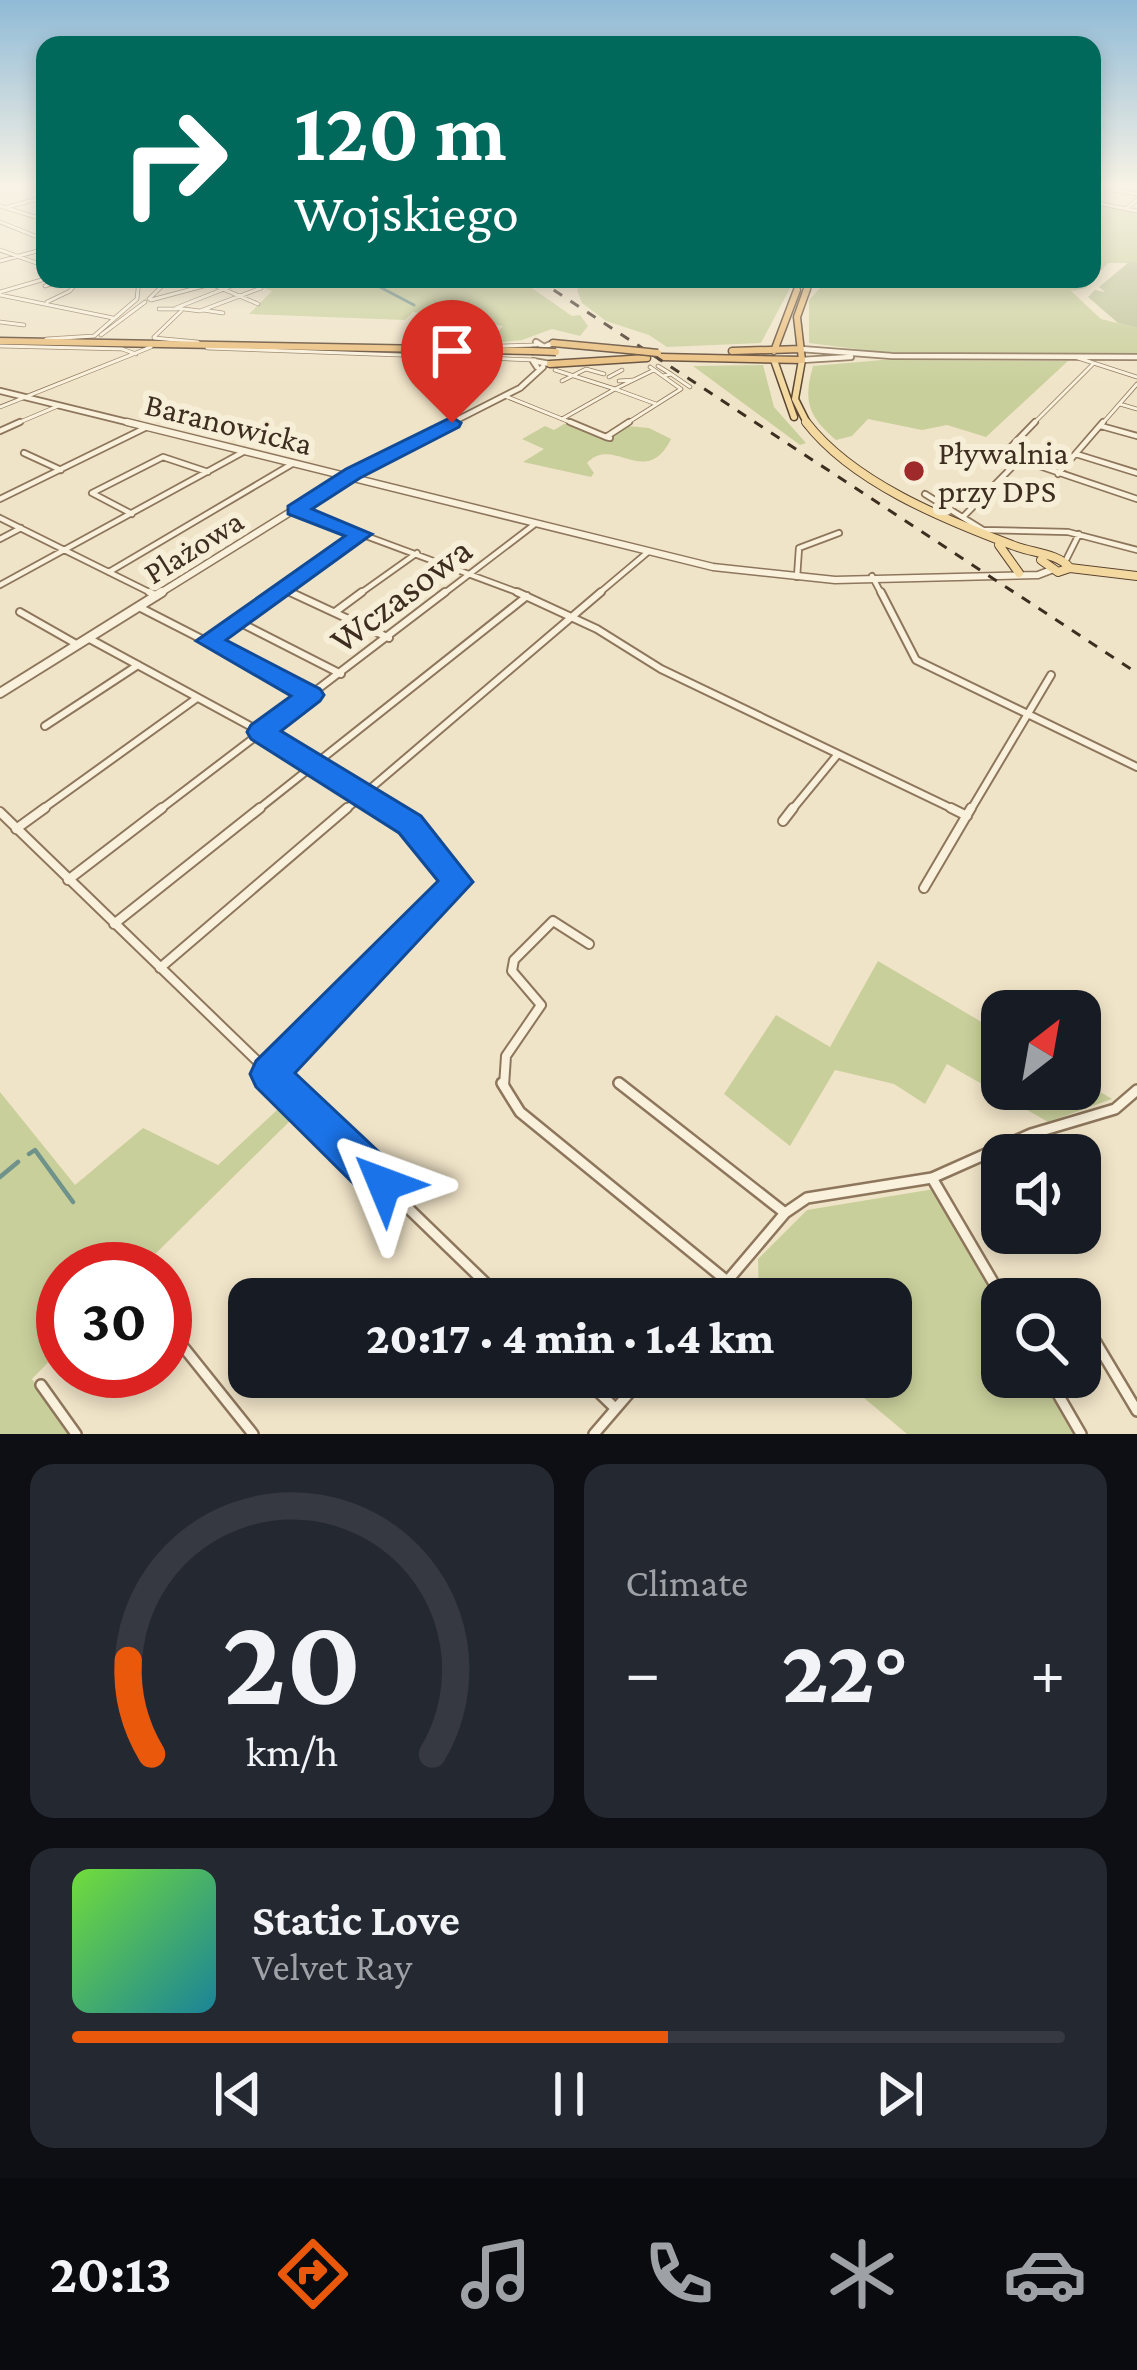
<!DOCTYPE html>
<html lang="en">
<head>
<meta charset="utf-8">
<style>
  :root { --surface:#171b24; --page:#242831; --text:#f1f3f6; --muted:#9ea1a6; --line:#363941; --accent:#ea580c }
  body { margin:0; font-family:"Crimson Pro",serif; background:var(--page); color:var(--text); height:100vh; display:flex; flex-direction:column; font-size:45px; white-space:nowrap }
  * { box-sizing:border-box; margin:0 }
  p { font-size:39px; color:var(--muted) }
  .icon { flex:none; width:66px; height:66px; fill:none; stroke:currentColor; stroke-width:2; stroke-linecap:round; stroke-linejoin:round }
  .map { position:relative; height:1434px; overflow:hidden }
  .drawer { display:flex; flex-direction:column; gap:30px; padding:30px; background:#0d0f14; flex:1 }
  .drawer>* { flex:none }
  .guide { position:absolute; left:36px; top:36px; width:1065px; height:252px; border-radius:24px; box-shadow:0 6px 18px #0003; background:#00695c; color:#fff; overflow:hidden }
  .needle { width:78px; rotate:31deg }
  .controls { position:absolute; left:981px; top:990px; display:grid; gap:24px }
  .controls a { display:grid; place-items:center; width:120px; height:120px; border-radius:24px; background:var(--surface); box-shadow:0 6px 18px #0003; font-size:60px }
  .speed { position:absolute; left:36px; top:1242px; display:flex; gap:24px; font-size:60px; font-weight:700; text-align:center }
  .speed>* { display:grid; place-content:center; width:156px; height:156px; border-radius:50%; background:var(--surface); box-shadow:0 6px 18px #0003; line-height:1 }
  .speed .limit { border:18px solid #d22; background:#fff; color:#111 }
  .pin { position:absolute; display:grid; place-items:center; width:102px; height:102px; color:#fff; margin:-123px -51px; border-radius:50% 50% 50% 0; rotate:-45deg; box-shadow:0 0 12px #0007 }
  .pin .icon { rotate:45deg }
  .me { position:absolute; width:132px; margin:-66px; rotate:314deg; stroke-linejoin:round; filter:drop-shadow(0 0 9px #0008) }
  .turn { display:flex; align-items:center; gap:42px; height:252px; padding:0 60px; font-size:54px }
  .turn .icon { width:156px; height:156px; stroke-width:2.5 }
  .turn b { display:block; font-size:84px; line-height:102px }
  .big { font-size:90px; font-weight:800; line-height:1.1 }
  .drawer .widget { flex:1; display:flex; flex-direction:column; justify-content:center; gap:18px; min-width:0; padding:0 42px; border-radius:24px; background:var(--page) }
  .drawer .dial { align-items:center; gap:0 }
  .dial svg { height:312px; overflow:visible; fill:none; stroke:var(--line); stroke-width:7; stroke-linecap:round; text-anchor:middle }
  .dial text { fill:var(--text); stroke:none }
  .song { display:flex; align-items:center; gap:36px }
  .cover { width:144px; height:144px; border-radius:18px; background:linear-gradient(135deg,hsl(100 70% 55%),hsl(190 70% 35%)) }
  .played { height:12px; border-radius:6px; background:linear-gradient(90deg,var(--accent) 60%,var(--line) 60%) }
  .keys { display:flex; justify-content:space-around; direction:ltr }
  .heat { display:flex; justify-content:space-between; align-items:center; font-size:66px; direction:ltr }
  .drawer .tiles { flex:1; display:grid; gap:30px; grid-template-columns:1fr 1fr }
  .widget:last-child { grid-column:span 2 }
  .trip { position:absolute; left:228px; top:1278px; width:684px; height:120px; border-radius:24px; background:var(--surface); box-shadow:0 6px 18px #0003; font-weight:800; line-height:120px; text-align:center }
  .menu { display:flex; height:192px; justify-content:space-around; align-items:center; background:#090b0e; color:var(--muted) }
  .menu .icon { width:84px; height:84px }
  .menu .current { color:var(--accent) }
  .menu b { font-size:54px; color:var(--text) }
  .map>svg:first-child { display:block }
  .green { fill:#c9cf9b }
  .cemetery { fill:#bfc49a }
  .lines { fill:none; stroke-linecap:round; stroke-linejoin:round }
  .stream-far1 { stroke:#6f938a; stroke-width:3 }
  .stream { stroke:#6f938a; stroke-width:4.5 }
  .minor-far4-casing { stroke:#8d765c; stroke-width:4.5 }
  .minor-far3-casing { stroke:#8d765c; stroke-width:8 }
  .minor-far2-casing { stroke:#8d765c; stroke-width:10 }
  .minor-far1-casing { stroke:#8d765c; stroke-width:12 }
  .minor-casing { stroke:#8d765c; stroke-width:14 }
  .tertiary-far2-casing { stroke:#8d765c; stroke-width:8 }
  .tertiary-far1-casing { stroke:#8d765c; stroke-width:9 }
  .tertiary-casing { stroke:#8d765c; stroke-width:12 }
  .primary-far1-casing { stroke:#5b4430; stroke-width:9 }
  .primary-casing { stroke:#5b4430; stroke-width:10 }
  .trunk-far1-casing { stroke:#5b4430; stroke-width:6 }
  .trunk-casing { stroke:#5b4430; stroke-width:9 }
  .minor-far4 { stroke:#faf1dc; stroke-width:3 }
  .minor-far3 { stroke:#faf1dc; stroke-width:4.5 }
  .minor-far2 { stroke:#faf1dc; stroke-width:6 }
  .minor-far1 { stroke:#faf1dc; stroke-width:8 }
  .minor { stroke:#faf1dc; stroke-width:9 }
  .tertiary-far2 { stroke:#faf1dc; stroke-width:4.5 }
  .tertiary-far1 { stroke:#faf1dc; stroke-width:6 }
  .tertiary { stroke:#faf1dc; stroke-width:8 }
  .primary-far1 { stroke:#f3d9a0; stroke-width:6 }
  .primary { stroke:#f3d9a0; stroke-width:8 }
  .trunk-far1 { stroke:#eabe7c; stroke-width:4.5 }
  .trunk { stroke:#eabe7c; stroke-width:6 }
  .rail { stroke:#3d2e20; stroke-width:3; stroke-dasharray:10 10; stroke-linecap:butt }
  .trunk-bridge-casing { stroke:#5b4430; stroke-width:9; stroke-linecap:butt }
  .trunk-bridge { stroke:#eabe7c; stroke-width:6 }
  .route { fill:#1a73e8; stroke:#114b97; stroke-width:3 }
  .poi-dot { fill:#9e2a2b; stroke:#f7eed8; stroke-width:4.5 }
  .labels { text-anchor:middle; stroke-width:12; stroke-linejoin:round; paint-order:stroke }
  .far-street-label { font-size:33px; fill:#3d2e20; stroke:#f7eed8 }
  .far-poi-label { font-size:33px; fill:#3d2e20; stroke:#f7eed8; text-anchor:start }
  .street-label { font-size:39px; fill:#3d2e20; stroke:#f7eed8 }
</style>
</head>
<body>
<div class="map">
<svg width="1137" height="1434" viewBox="0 0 1137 1434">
  <rect width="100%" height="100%" fill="#f0e4c8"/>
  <path class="green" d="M1092,204L1137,212V263H1108L1086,288L1071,291L1101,319L1137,328V355L896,354L809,343V300L828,279H1092Z
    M240,279H519L572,316L580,315L588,326L580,336L552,329L522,340L486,344L503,326L413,312L405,320L249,314L272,291Z
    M544,279H795L761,343L667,347L649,335L606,321L582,303L577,290L582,283Z
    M882,360L1068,361L986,437L947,425L922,430L868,419L852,436L836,440C808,416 803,401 813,366Z
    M763,365L774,407L806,443L800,445L693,366Z
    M566,423L609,440L627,426L649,428L671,439C646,490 613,434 587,463L594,473L591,477L523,462L544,449L522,439L545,426L554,430Z
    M878,961L1002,1034V1089H1080V1080L1112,1099L1048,1122L947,1064L925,1104L894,1084L835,1070L790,1146L724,1094L776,1015L830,1047Z
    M0,1092L75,1185L143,1128L218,1165L277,1110L278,1100L294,1117L140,1269H63V1347L32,1379L69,1434H0Z
    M934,1189L1002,1308V1377H1041L1073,1434H907L839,1377H891V1299H759L758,1259L807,1210Z"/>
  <path class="cemetery" d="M1129,262L1137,263V328L1118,323L1088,297L1095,290L1105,292L1099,287Z"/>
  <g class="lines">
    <path class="stream-far1" d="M343,279L376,285L414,305"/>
    <path class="stream" d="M29,1154L35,1150L73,1202
      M0,1177L18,1162"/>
    <g class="minor-far4-casing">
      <path id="minor-far4" d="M1092,186L1137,194
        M1092,202L1137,211
        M45,205L41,206L45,208
        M0,206L45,220
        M7,207L45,197
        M1126,209L1137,200
        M0,222L45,240
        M0,250L45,266
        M0,261L45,249
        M79,281L112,279
        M244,281L176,308L200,311L261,288
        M45,286L67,279
        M0,292L45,279
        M0,295L113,318
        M149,299L169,279
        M151,300L211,284L258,304
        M47,302L70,291L79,279
        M159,309H177
        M203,310L223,313
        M0,322L24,325
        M101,335L145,302
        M154,337L181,311
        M154,338L198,342
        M46,339L94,336L137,299L139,279
        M0,346L122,349L136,354
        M464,347L536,345
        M207,348L535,360
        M1075,357L1137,377
        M658,366L671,374
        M555,370L615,389L562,419
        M663,376L671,374L690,387
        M609,377L622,370
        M562,381L586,369L604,374
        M619,381L633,380
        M615,389L654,370
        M615,389L656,404
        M505,396L577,425
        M1120,404L1137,409
        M0,407L151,347
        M13,425L58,406
        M624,425L681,389L650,367
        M1032,425L1093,364
        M1101,425L1137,384"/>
    </g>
    <g class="minor-far3-casing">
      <path id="minor-far3" d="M570,422L606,437
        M1035,422L1004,454L1137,499
        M1101,426L1137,436
        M0,431L20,422
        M610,438L606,437L629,422
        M24,453L61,470
        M1076,454L1137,473
        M1058,474L1103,422
        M925,494L983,530L1068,532L1137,550
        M0,499L147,427
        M296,510L525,595
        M132,514L92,493L163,457L208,472
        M963,517L1018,461
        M0,518L155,595
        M0,539L21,528
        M1066,560L1079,534
        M109,572L292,464
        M872,576L882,595
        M797,577L799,548L839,533
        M0,585L245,451
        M283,589L296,595
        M273,595L361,534
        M358,595L417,553
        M442,595L535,524
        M597,595L648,552"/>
    </g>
    <g class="minor-far2-casing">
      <path id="minor-far2" d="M149,592L157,596
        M290,592L389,638
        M517,592L597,629L661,669L957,811
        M881,592L916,660L1137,767
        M139,607L311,695
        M20,612L78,645
        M335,612L362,592
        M237,621L341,674
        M88,638L261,732L388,811
        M208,641L278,592
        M45,726L138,665
        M40,811L197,698
        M158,811L445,592
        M256,811L527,596
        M344,811L601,592
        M791,811L838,754
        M970,811L1051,675"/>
    </g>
    <g class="minor-far1-casing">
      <path id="minor-far1" d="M951,808L967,816
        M0,812L283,1086
        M783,821L793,808
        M16,829L45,808
        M68,880L162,808
        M924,888L971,808
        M114,924L260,808
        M160,968L347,808
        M269,1074L457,882L410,825L383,808
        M619,1083L623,1086
        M504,1086L506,1056L541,1005L512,971L514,960L553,921L589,944"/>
    </g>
    <g class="minor-casing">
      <path id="minor" d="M279,1083L502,1299
        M502,1083L520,1112L727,1281
        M619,1083L785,1213
        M932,1178L1003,1299
        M712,1299L785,1213L807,1198L932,1178L1031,1134L1115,1109L1137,1090
        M165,1324L253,1434
        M1085,1324L1137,1411
        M583,1377L615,1408
        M1048,1377L1081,1434
        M41,1385L76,1434
        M594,1434L643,1377"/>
    </g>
    <g class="tertiary-far2-casing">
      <path id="tertiary-far2" d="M536,342L544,347L553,343
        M801,349L892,356L1137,357
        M802,360L851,357
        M537,367L533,361L550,364
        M0,391L139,425
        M447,425L520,388L543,367"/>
    </g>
    <g class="tertiary-far1-casing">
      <path id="tertiary-far1" d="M127,422L713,567L835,580L1038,575L1051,570
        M157,595L353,473L453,422"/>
    </g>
    <g class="tertiary-casing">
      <path id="tertiary" d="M0,693L162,592"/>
    </g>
    <g class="primary-far1-casing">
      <path id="primary-far1" d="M774,360L794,417
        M802,360L795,399L808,425"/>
    </g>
    <g class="primary-casing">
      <path id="primary" d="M806,422C852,482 943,519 1012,545C1031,553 1058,553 1070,568
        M999,545L1019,573
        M1041,560L1058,572L1070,568L1137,576"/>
    </g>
    <g class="trunk-far1-casing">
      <path id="trunk-far1" d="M805,292L815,279"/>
    </g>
    <g class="trunk-casing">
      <path id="trunk" d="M0,341L532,351
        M553,343L639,351
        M732,351L801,349
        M774,351L797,290
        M661,357L802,360L797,317L807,289
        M550,364L647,358"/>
    </g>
    <use href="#minor-far4" class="minor-far4"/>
    <use href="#minor-far3" class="minor-far3"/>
    <use href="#minor-far2" class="minor-far2"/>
    <use href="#minor-far1" class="minor-far1"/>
    <use href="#minor" class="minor"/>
    <use href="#tertiary-far2" class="tertiary-far2"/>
    <use href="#tertiary-far1" class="tertiary-far1"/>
    <use href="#tertiary" class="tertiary"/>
    <use href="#primary-far1" class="primary-far1"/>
    <use href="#primary" class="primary"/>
    <use href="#trunk-far1" class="trunk-far1"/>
    <use href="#trunk" class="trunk"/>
    <path class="rail" d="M537,279L1137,673"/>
    <g class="trunk-bridge-casing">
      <path id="trunk-bridge" d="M532,351L556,352
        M639,351L658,353"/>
    </g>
    <use href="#trunk-bridge" class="trunk-bridge"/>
  </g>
  <linearGradient id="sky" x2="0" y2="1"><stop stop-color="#8fbad6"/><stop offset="0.48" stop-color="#f8f3e6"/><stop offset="1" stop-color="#f8f3e6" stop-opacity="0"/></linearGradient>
  <rect width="1137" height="386" fill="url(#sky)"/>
  <path class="route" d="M452,417L461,423L459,427L360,478L312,509L372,534L226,640L320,689L324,695L320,701L281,731L421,816L473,882L295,1073L398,1170L404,1184L398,1199L384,1205L369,1199L256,1087L250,1074L256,1061L438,881L399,833L251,739L247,732L251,725L291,696L196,641L345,536L288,514V506L346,469Z"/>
  <circle class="poi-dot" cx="914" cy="471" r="12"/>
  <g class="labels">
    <g class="far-street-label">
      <text transform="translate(229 423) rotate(14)" y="12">Baranowicka</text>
      <text transform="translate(193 546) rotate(-32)" y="12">Plażowa</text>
    </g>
    <g class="far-poi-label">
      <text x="938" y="464">Pływalnia<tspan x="938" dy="38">przy DPS</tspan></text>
    </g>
    <g class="street-label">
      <text transform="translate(400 594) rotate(-37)" y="14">Wczasowa</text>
    </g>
  </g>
</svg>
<div class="controls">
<a><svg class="needle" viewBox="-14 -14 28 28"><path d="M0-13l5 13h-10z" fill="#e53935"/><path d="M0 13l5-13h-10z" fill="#9ea1a6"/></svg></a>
<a><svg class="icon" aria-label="sound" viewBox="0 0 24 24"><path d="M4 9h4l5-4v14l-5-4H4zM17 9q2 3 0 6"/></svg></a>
<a><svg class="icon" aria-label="search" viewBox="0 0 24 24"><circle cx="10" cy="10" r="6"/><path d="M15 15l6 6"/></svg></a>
</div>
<div class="speed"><div class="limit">30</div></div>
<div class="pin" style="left:452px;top:423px;background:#d93025"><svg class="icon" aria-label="arrive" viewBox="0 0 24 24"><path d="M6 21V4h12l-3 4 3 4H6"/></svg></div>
<svg class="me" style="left:384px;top:1184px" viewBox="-20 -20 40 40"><path d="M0-17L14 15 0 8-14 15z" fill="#1a73e8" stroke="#fff" stroke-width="4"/></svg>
<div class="trip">20:17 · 4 min · 1.4 km</div>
<div class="guide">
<div class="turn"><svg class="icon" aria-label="right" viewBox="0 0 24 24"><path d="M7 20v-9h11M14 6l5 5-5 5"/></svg><div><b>120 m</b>Wojskiego</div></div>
</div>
</div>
<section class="drawer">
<div class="tiles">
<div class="widget dial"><svg viewBox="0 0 100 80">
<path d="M14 69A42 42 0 1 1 86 69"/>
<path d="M14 69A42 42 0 0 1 8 45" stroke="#ea580c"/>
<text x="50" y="56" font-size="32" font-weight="700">20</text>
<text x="50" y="72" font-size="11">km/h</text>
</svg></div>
<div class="widget"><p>Climate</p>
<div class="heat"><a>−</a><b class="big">22°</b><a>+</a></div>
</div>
<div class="widget">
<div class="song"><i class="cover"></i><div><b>Static Love</b><p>Velvet Ray</p></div></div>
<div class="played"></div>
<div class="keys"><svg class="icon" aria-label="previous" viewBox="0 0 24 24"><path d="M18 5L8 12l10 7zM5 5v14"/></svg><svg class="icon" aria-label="pause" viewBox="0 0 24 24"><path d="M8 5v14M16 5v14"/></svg><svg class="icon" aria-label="next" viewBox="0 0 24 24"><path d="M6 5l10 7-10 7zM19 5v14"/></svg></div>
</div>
</div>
</section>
<nav class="menu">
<b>20:13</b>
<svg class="icon current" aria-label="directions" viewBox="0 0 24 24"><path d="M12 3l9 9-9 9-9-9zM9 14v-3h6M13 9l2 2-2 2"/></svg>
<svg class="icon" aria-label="music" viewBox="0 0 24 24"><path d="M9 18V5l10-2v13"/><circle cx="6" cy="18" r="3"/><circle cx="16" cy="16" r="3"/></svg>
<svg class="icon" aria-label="phone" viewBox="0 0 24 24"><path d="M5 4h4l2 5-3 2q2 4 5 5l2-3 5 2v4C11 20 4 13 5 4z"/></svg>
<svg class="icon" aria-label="climate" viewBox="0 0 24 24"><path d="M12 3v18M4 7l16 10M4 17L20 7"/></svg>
<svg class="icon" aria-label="car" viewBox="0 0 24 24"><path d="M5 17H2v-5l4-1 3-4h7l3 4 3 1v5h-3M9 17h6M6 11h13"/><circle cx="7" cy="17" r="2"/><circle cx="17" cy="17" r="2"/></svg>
</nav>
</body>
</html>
